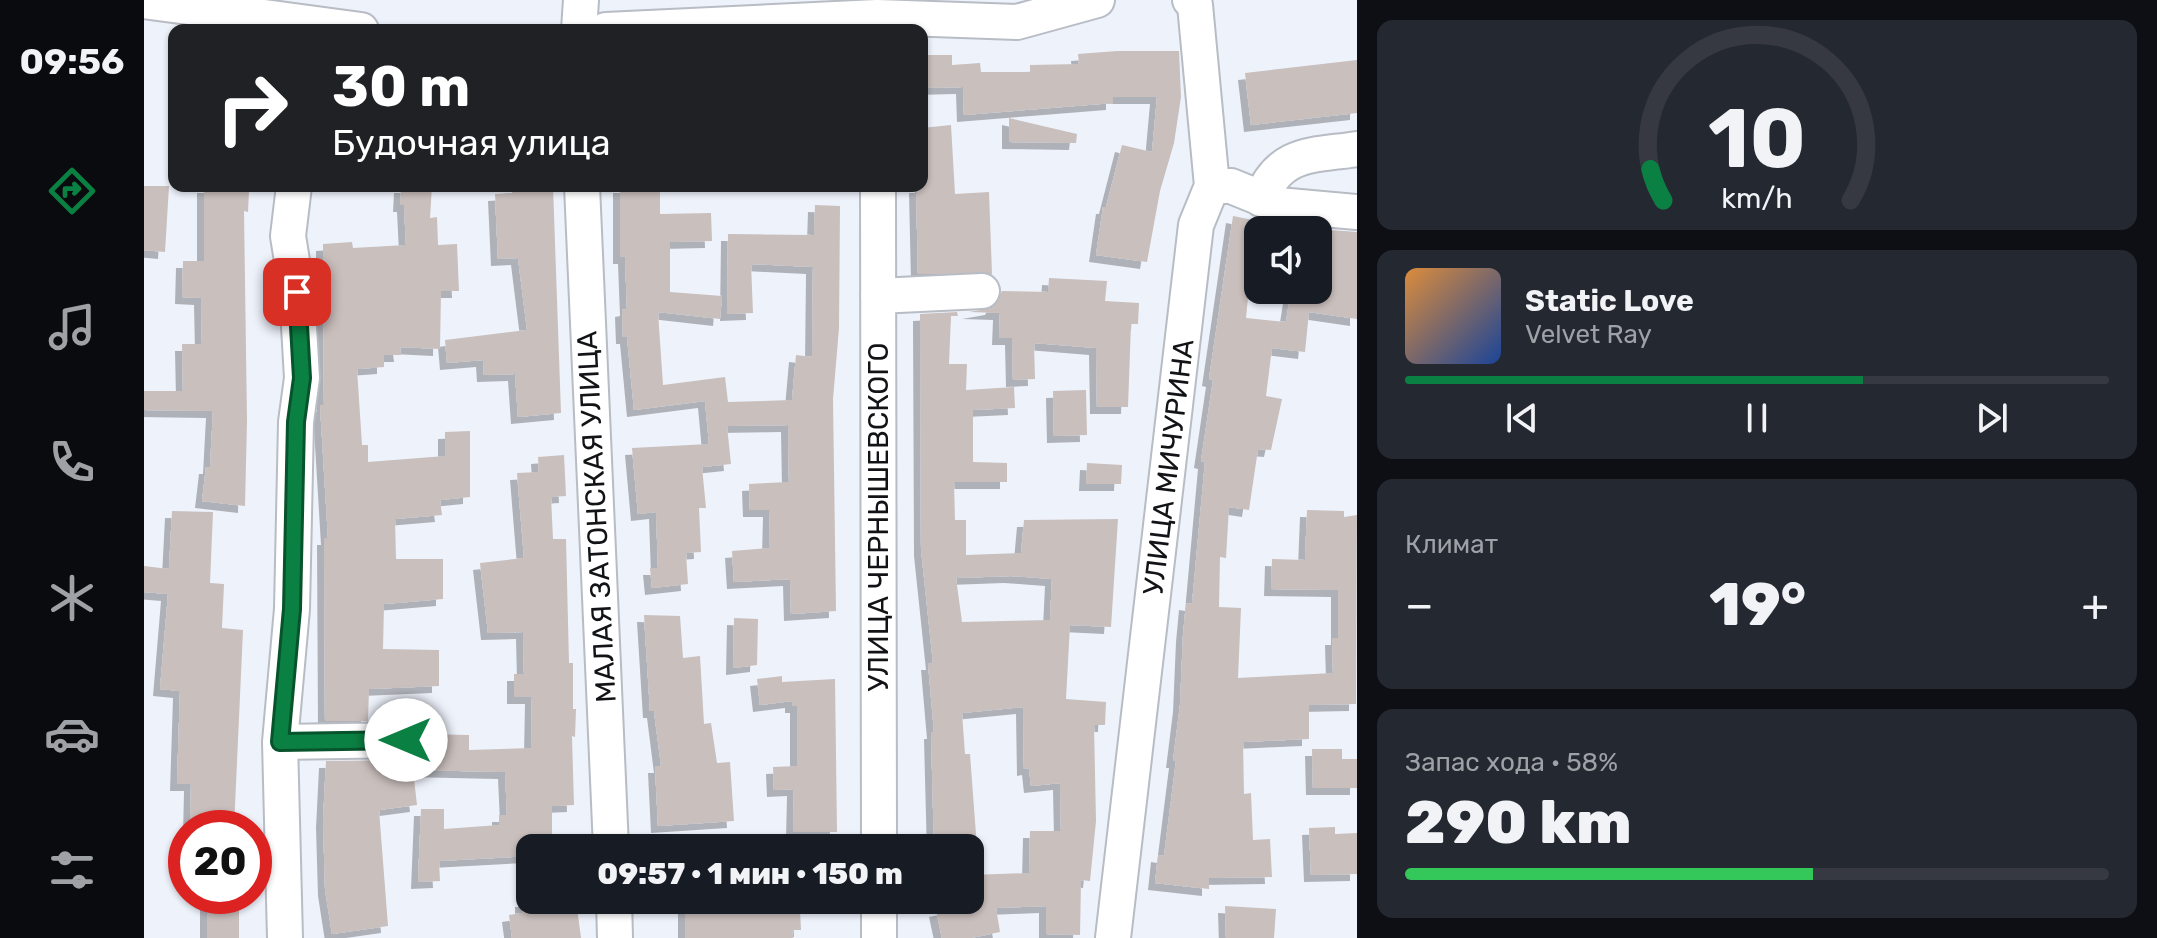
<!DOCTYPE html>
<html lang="ru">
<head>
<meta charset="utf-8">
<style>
  :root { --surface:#171b24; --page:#242831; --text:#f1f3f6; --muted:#9ea1a6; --line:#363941; --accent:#0b8043 }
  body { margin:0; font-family:Rubik,sans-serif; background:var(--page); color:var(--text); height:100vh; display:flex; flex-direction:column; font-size:30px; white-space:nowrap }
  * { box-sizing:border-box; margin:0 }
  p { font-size:26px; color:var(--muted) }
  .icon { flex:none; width:44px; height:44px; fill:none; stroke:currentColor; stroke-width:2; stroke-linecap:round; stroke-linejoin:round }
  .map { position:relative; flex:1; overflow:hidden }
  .drawer { display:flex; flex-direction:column; gap:20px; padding:20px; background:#0d0f14; width:800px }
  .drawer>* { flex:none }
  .top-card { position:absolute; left:24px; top:24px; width:760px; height:168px; border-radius:16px; box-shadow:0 2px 6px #0004; background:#202124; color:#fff; overflow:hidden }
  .tools { position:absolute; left:1100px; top:216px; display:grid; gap:16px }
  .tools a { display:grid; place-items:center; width:88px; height:88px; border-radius:16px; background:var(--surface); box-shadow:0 2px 6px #0004; font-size:40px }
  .speed { position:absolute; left:24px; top:810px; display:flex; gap:16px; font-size:40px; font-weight:700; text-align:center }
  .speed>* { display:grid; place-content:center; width:104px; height:104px; border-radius:50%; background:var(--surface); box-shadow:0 2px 6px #0004; line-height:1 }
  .speed .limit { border:12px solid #d22; background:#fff; color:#111 }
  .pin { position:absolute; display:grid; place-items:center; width:68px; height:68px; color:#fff; margin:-34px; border-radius:16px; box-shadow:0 4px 12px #0006 }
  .me { position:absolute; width:88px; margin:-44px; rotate:270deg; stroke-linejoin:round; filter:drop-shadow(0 0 6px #0008) }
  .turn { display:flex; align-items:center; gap:28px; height:168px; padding:0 32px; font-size:36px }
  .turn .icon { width:104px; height:104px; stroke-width:2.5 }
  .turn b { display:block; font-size:56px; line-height:68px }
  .big { font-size:60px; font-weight:800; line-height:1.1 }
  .drawer .card { flex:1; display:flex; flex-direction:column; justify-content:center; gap:12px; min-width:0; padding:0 28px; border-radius:16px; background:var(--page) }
  .drawer .dial { align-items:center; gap:0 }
  .dial svg { height:208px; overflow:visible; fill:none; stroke:var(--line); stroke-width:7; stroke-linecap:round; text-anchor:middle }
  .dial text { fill:var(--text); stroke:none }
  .song { display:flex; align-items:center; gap:24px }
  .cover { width:96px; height:96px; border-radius:12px; background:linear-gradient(135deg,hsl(30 70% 55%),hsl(220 70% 35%)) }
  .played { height:8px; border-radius:4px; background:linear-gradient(90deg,var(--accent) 65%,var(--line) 65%) }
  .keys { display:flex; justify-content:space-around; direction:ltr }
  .heat { display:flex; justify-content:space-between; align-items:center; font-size:44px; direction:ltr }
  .charge { height:12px; border-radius:6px; background:linear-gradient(90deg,#34c759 58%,var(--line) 0) }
  .trip { position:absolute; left:372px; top:834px; width:468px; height:80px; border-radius:16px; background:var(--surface); box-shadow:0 2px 6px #0004; font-weight:800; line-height:80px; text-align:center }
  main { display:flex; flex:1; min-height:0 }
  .tabs { display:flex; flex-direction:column; width:144px; justify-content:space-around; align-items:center; background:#090b0e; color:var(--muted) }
  .tabs .icon { width:56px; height:56px }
  .tabs .on { color:var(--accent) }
  .tabs b { font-size:36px; color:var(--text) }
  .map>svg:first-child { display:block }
  .building { fill:#c9bfbd; fill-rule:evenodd; filter:url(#shadow) }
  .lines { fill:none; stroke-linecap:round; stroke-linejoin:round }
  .minor-casing { stroke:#b8bcc4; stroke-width:38 }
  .minor { stroke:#fff; stroke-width:34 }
  .route-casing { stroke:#07532c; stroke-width:20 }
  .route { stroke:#0b8043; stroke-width:14 }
  .labels { text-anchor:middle; stroke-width:6; stroke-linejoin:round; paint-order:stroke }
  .street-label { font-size:28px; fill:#121316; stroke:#fff }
</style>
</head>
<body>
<main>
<nav class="tabs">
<b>09:56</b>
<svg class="icon on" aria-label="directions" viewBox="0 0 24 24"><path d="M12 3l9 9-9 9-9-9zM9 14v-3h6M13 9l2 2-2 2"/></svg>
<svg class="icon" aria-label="music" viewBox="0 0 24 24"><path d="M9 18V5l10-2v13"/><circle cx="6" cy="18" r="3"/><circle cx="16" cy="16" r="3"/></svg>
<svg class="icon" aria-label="phone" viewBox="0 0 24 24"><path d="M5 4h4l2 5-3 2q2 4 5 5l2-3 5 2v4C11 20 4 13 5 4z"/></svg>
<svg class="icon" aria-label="climate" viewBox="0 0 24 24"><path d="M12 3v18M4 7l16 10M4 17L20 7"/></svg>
<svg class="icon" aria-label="car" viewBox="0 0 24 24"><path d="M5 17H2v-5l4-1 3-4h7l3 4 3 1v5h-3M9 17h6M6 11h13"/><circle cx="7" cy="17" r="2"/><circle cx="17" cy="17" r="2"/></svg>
<svg class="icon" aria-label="filters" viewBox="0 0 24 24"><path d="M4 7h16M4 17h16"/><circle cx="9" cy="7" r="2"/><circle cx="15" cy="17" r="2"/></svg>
</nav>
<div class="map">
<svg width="1213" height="938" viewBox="0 0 1213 938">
  <defs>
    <filter id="shadow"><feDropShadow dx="-7" dy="7" stdDeviation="0" flood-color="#0004"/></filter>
  </defs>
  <rect width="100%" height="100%" fill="#eef2fb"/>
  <path class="building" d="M973,51H1035L1037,97L1030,143L1016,191L1003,262L952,255L959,207H962L978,145L1008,152L1013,97H969V103L820,115L819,87L778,88V55H808V65L836,63L837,72H886V65L935,64L934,54Z
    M1213,60V113L1107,125L1101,73Z
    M865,118L933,134L932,143L865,142Z
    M807,125L811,194L845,192L848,274H774L772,186H778V128Z
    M0,186H25L21,252L0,250Z
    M60,186H104L105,191L104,212L100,211L103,421L101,506L58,501L62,467H66L69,411L0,410V391H39L38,344H58L57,298L38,297L39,261H60Z
    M257,186H288L286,218L293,217L294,245L313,244L315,291H297L296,349L256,347L257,355H240V367L213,369L218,445H224V462L301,456V432L326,431V497L296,500L298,515L251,519L252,559H299V599L240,604L239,649L295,650V686L225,689L224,721H181L180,538H184L176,405H180L179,244L208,242L209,248L262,245L260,205H256Z
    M368,186H409L417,413L374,417L371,374L340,375L339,360L303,363L301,340L383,330L374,258L354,259L351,194L368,193Z
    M476,186H516V214L567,213L568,241L526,242V292L578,296L576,319L514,312L519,385L581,377L584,402L648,400L652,355L668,357L669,267L607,264L609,313L583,314L584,234L670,235L671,205L696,206L695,328L689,399L692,611L647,614L646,579L590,582L588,551L625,548L626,510H606L605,484L645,482L644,425L583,426L587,464L558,467L562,508H555L557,552L542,553L544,584L508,588L506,568H514L512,512L494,514L488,448L565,444L561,401L490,410L483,337H479L478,310L483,309L481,257H476Z
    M1089,216L1114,221V258L1108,257L1102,318L1142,322L1147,290H1174V229L1213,232V319L1165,312L1161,352L1128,348L1122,396L1138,399L1127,450L1114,449L1105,510L1085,507L1082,558L1076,557L1075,607L1097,608L1094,678L1189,673L1188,638H1194V590L1127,589L1128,559L1161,560L1163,510L1200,511V517L1213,515L1212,704L1165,705V739L1099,742L1100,794L1107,793L1109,840L1126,839L1128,877L1065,878V889L1011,883L1014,855L1020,856L1032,761H1029L1036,705L1039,635L1042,603L1048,604L1061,462L1057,461L1069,380L1065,379Z
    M905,278L963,281L961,301L995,303L994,324H987L984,407H953L952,348L890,343L891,379L869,380L868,338H855L856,313L825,312L848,308L858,291L904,292Z
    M813,312L814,316H807L805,364H823L822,390L870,387L871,408L829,410V462L863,463V482H810L811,520H822V555L877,553L880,520L974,519L967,627L926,625L922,699L962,702L961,725H950L952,821L946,881L937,880L936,935L902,934V906L852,908L856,932L827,938H798L792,910L826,903V875L885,873L886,831H917L916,783L887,786L885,768L880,769L879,707L818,713L821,754H826L833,848H790L787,732H790L784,663H789L777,549L776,314ZM867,576L908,579L906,620L818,622L812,578Z
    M942,390L943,435L910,436L909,391Z
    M420,455L422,496L407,497L409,539H422L425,663H429V709H432L431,737L428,736L430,805L408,806V848H386V856L295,861L296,881L274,882L277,809H300V829L355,825V815H363L361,772L269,770L273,805L235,810L244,926L188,934L181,889L179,821L182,761L263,760L279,750L281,734L325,735V750L387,748L388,697H370V674H380L379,632L344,633L336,563L380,558L373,473L395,472L394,457Z
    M943,463L978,465L977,484H942Z
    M28,511L69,512L66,583L80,584L78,628L99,630L90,828H46L47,784H33L36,691L16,689L24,594L0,592V566L25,569Z
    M500,615L536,616L539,658L556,656L560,724L567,723L573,763L586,762L590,821L514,826L511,766H517L510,711H506Z
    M590,618L614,619L613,665L589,668Z
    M638,676V682L691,679L693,832H649L650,789L630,790L629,767L653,766V706H648V701L616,705L613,679Z
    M1168,749H1198V759H1213V788H1169Z
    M1191,827V834L1213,833V874L1167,875L1165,828Z
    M63,896H95V938H63Z
    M378,900H432L437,938H368L365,915L378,913Z
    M541,900H625V912L656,910L657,930H648L649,938H541Z
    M1081,906L1132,909L1130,938H1082Z"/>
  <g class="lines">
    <g class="minor-casing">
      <path id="minor" d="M0,1L217,30
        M435,30L437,0
        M462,30L733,17L873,22L953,0
        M438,186L467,848
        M734,186L735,848
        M1068,186H1087L1134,205L1213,212
        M1117,199C1136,151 1168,156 1213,149
        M734,296L838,291
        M136,742L262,740
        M470,900L471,938
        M735,900V938
        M141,938L136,742L148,609L152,422L158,378L153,292L144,236L150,186
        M969,938L1052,225L1068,186L1051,5L1046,0"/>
    </g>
    <use href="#minor" class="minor"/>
  </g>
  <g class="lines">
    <g class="route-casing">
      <path id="route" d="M153,292L158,378L152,422L148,609L136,742L262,740"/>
    </g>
    <use href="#route" class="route"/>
  </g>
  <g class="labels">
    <g class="street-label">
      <text transform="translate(1024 467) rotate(-83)" y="10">УЛИЦА МИЧУРИНА</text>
      <text transform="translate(452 517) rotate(-93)" y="10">МАЛАЯ ЗАТОНСКАЯ УЛИЦА</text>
      <text transform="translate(734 517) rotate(-90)" y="10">УЛИЦА ЧЕРНЫШЕВСКОГО</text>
    </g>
  </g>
</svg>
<div class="tools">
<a><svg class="icon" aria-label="sound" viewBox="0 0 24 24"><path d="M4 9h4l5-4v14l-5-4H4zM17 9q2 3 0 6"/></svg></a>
</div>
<div class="speed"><div class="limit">20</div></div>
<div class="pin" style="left:153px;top:292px;background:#d93025"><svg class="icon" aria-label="arrive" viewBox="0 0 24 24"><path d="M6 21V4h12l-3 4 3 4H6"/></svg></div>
<svg class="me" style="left:262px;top:740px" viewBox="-20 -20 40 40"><circle r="19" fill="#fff"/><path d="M0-13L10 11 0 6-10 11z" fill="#0b8043"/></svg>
<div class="trip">09:57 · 1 мин · 150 m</div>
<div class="top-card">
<div class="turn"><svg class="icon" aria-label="right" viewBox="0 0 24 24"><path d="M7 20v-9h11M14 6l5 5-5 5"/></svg><div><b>30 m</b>Будочная улица</div></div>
</div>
</div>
<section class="drawer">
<div class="card dial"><svg viewBox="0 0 100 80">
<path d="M14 69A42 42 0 1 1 86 69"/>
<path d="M14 69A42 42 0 0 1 9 57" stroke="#0b8043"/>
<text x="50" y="56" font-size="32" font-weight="700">10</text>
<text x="50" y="72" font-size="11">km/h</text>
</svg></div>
<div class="card">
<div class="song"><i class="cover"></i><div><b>Static Love</b><p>Velvet Ray</p></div></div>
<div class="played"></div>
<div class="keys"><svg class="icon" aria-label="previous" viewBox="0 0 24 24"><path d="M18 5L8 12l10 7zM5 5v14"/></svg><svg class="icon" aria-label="pause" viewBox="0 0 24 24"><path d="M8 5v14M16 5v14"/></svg><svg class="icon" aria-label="next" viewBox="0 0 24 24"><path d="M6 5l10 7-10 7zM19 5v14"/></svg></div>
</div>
<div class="card"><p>Климат</p>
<div class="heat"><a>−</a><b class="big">19°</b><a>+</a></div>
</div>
<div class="card"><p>Запас хода · 58%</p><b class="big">290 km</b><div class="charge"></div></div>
</section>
</main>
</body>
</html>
